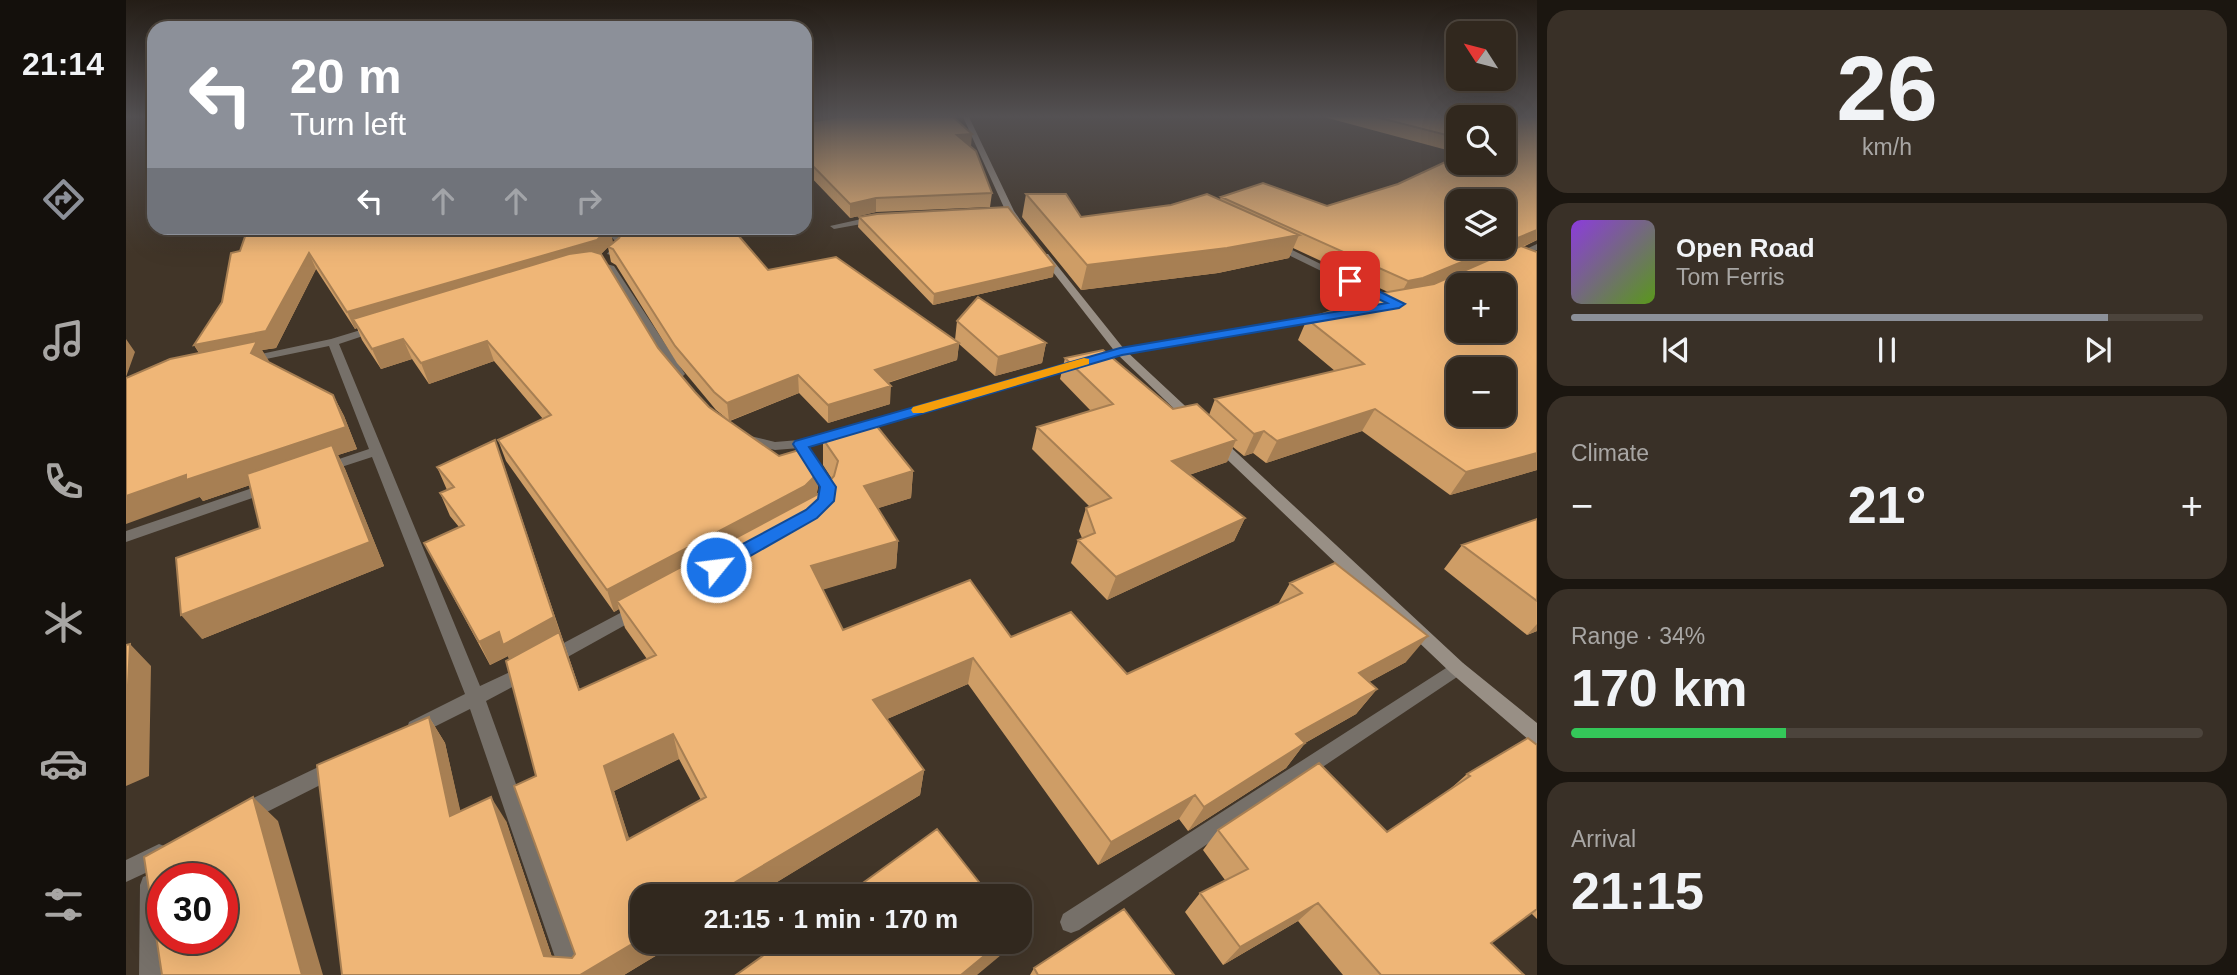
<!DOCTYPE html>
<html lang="en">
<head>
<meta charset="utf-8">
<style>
  :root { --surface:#31281e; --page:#393027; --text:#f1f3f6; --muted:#a8a6a4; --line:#4c443c; --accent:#8c9099 }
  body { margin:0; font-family:Arial,sans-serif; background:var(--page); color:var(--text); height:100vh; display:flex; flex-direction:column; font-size:26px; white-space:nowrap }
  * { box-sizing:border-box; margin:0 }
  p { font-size:23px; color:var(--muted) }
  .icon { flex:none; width:38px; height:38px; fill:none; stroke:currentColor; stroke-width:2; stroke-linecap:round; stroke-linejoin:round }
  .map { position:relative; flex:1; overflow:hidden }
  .panel { display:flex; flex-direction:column; gap:10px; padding:10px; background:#1b1610; width:700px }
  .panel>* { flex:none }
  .guide { position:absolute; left:21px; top:21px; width:665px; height:214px; border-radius:21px; box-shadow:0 7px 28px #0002,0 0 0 2px var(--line); background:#8c9099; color:#fff; overflow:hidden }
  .needle { width:46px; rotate:306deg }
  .fabs { position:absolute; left:1320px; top:21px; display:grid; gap:14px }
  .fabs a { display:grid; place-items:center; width:70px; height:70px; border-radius:14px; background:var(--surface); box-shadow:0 7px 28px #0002,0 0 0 2px var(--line); font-size:35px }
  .speed { position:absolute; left:21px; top:863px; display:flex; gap:14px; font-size:35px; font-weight:700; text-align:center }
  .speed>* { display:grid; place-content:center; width:91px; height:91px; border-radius:50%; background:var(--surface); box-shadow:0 7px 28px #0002,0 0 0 2px var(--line); line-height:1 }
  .speed .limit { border:10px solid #d22; background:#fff; color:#111 }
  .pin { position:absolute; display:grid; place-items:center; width:60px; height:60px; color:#fff; margin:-30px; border-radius:14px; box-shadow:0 4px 10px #0006 }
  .me { position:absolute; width:77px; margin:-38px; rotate:61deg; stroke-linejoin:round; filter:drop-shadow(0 0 5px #0008) }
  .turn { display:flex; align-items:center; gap:24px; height:147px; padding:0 28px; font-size:32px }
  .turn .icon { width:91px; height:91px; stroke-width:2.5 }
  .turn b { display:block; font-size:49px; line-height:60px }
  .lanes { display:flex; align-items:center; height:66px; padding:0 28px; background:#0003; justify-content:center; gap:35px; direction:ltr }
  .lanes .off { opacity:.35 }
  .big { font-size:52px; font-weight:700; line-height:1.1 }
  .panel .tile { flex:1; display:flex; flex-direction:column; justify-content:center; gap:10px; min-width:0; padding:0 24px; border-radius:21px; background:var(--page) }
  .panel .dial { align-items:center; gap:0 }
  .dial b { font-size:91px; line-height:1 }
  .song { display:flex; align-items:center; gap:21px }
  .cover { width:84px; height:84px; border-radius:10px; background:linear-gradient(135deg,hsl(270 70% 55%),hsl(90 70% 35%)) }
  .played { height:7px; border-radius:4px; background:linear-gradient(90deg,var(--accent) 85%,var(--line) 85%) }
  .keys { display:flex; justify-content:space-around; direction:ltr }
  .heat { display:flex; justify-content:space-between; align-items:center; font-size:38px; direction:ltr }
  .charge { height:10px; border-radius:5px; background:linear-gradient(90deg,#34c759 34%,var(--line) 0) }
  .trip { position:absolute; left:504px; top:884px; width:402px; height:70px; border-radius:21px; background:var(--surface); box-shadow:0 7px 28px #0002,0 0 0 2px var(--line); font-weight:700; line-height:70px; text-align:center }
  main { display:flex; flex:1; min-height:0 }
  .tabs { display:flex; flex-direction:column; width:126px; justify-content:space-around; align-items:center; background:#14100c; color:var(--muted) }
  .tabs .icon { width:49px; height:49px }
  .tabs .current { color:var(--accent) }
  .tabs b { font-size:32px; color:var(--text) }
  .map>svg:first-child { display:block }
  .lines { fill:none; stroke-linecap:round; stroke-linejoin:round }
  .street { fill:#767069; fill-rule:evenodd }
  .secondary { fill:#988f85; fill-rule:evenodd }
  .wall { fill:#ce9d66; fill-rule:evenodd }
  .shaded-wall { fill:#a77f53 }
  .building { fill:#efb677; stroke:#a77f53; stroke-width:2; fill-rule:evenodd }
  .route { fill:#1a73e8; stroke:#114b97; stroke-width:2 }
  .slow { fill:#f59e0b }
</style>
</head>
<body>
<main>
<nav class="tabs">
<b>21:14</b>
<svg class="icon current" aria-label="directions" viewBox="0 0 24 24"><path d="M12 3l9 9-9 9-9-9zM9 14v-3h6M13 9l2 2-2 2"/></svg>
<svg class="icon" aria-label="music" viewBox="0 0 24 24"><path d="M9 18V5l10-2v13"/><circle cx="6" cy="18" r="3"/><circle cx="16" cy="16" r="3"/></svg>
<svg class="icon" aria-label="phone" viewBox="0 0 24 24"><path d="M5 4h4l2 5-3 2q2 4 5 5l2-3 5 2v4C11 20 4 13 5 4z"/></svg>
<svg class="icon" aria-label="climate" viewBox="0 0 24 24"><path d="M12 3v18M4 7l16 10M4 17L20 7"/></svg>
<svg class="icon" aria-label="car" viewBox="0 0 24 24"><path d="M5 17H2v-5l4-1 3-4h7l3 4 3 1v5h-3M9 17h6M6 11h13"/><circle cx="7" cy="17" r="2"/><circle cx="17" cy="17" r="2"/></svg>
<svg class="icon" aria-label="filters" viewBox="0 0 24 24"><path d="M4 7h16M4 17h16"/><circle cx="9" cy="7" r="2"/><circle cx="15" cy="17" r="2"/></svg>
</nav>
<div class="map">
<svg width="1411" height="975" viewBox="0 0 1411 975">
  <rect width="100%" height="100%" fill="#413528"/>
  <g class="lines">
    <path class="street" d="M749,216L753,219L752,221L708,229L704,226Z
      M477,228H486L500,242L489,256L481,254L490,242Z
      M1146,243H1152L1274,303L1269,306L1265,305L1146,247Z
      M1411,244V250L1389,260L1381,258Z
      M468,261L488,266L559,374L557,376H549L481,270L465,266L463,264Z
      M1198,315L1202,316V320L995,354L674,448L649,450L615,442L613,439L620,435L649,442L673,440L994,348Z
      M251,325L256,328L255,330L213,344L354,686L399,665L405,667L408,672L405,677L360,701L459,975H435L344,709L290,736L283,734L281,728L283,722L339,694L246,457L200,472L193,468L195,465L243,449L203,346L121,363L115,360L121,357L205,339Z
      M682,453L687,454L709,487L704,504H694L692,501L695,487L675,457Z
      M144,482L151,487L149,490L0,542V531Z
      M513,603L519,604L521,609L519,614L429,664L423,666L417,664L414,659L417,654Z
      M1331,661L1337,663L1340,668L1337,673L953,930L945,933L937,930L934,922L937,914Z
      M209,759L216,762L219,768L216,774L127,819L120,822L113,819L110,812L113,805Z
      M33,844L41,847L44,855L41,863L0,882V860Z
      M25,874L33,877L36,885L37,975H13L14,885L17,877Z"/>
    <path class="secondary" d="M837,117H843L888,211L895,221L894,223H888L880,212Z
      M916,254H922L998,349L1071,417L1073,420L1071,423H1063L990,353L916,258Z
      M1092,439L1097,440L1337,663L1411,723V744L1404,741L1325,673L1087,446L1085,443Z"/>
  </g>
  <path class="wall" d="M679,117L845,147L866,193L864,207L750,212L724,218L679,171Z
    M1198,117H1411V240L1397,247L1411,470L1324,495L1236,431L1140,463L1127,453L1118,456L1107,447L1101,462L1063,475L1119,518L1108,541L981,600L945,563L952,540L956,538L953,531L960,508L964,507L906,449L911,427L965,411L934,379L939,358L1047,409L1083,415L1089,399L1209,371L1172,340L1181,319L1262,292L1167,248L1163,258L1092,273L955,290L896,217L900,194L955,217L1094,199L1095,197L1201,206L1377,163L1332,117V153Z
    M733,217L927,277L807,305L732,227Z
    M488,228H606L642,270L829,340L831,321L920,343L916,363L869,376L833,344L831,360L762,383L764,404L702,423L673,393L604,421L692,487L690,495L706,479L697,465V439L787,471L785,498L752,508L772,541L770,568L697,589L717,630L885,637L1001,674L1152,604L1164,583L1280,662L1243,682L1251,689L1230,714L1179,743L1160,768L1062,831L1053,819L972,865L842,684L761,719L798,770L794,795L498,975H216L303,717L319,743L334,811L380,821L426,957L446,958L449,954L410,776L383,659L382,656L364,665L298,543L333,527L324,516L314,493L321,490L311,467L369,440L454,690L521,659L499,628L493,609L488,612L380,461L372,440L417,419L368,361L303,384L286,359L255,369L236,340L231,328L229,329L190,269L150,348L136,350L142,362L207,395L218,416L231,449L212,455L219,469L258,566L76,639L134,528L124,485L77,501L74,497L73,353L68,345L96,302L105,253L487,242L483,246L493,238L495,235ZM482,247L485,262L490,265L551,363L590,410L600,418L583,407L569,392L532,348L475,254ZM553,759L575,800L503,839L488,791Z
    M1411,519V631L1401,635L1318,569L1336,545Z
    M1411,745V919L1405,913L1365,943L1398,975H1217L1172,921L1097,965L1059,912L1074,893L1099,880L1077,850L1092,830L1261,832L1323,790L1341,774Z
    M908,968L1048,975H904Z"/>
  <path class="shaded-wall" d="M679,117H736L679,127Z
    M846,134L845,147L831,135Z
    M750,198V212L724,218V204Z
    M484,228L487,242L474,255L227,319L231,328L229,329L221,312Z
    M1411,230V240L1288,294L1273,297L1282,281L1372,247H1377V244Z
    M1173,235L1163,258L1092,273L955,290L961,265Z
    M183,253L190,269L150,348L136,350L143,361L137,374L79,362L68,345Z
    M929,266L927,277L807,305L808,294Z
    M0,339L9,352L0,377Z
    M277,339L286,359L255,369L246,349Z
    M361,341L368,361L303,384L295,363Z
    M833,343L831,360L748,387L749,370Z
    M920,343L916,363L869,376L872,357Z
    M672,375L673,393L603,421L601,403Z
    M765,386L764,404L702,423V405Z
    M207,395L218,416L231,449L212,455L219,469L258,566L76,639L55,615L210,456L77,501L74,497L0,524V496Z
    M1249,409L1236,431L1140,463L1151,441Z
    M1138,431L1127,453L1118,456L1128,434Z
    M369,440L377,462L462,716L387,667L382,656L364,665L353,642Z
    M1110,440L1101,462L1037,484L1046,461Z
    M1411,453V470L1324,495L1340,472Z
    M692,466V487L690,498L491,601L493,609L488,612L481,590Z
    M787,471L785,498L737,513L738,486Z
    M1119,518L1108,541L981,600L990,577Z
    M772,541L770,568L686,593L685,566Z
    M1411,624V631L1401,635Z
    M1302,636L1280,662L1212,699L1233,673Z
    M4,644L25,666L23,776L0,786V725Z
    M847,658L842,684L745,726L747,700Z
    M1251,689L1230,714L1179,743L1160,768L1062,831L1078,807L1170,734Z
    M303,717L319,743L341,840L324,816Z
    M547,734L553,759L488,791L511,863L501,840L478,766Z
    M798,770L794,795L628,896H586Z
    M1069,795L1053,819L972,865L985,842Z
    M127,797L152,821L197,975H176Z
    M365,797L380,821L432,975L418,956Z
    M1192,903L1172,921L1097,965L1114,947Z
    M516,938V942H553L498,975H454Z
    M875,942H884L881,950L851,975H835Z"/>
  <path class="building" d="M712,117H827L846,134L831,135L850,151L866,193L750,198L724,204L679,158V123Z
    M1250,117H1411V230L1377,244V201H1332V247H1372L1297,278L1282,281L1095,197L1137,183L1201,206L1272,184L1332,156V163H1377V117H1332V138Z
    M900,194H940L955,217L1045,205L1081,194L1173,235L1101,248L961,265Z
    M882,207L929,266L808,294L733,217L751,214Z
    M122,228H483L471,240L221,312L183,253L140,331L68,345L96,302L105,253L114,251Z
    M499,228H606L642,270L710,257L833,343L749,370L765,386L702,405L672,375L601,403L588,392L549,346L487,249L482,247L493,238Z
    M1395,246L1411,252V453L1340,472L1249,409L1151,441L1138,431L1128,434L1089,399L1238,364L1181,319L1262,292L1308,284ZM1332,285H1377V331H1332ZM1332,369H1377V415H1332Z
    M465,251L475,254L532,348L569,392L583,407L653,456L680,448L692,466L689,476L679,486L481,590L372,440L425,415L361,341L295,363L277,339L246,349L227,319L443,254Z
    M852,297L920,343L872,357L831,321Z
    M131,341L125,353L207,395L220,427L60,480V475L0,496V378L44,359Z
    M977,350L1047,409L1071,404L1110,440L1046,461L1119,518L990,577L952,540L969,533L960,508L985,498L911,427L987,404L939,358Z
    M749,424L787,471L738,486L772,541L685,566L717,630L844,580L885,637L945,612L1001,674L1176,593L1164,583L1209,563L1302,636L1233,673L1251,689L1170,734L1179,743L1078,807L1069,795L985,842L847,658L747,700L798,770L586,896H516V938L454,975H216L191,765L303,717L324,816L365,797L418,956L446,958L449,954L388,786L410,776L380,661L433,632L453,690L530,655L491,601L692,494L708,476L712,461L697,439ZM547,734L580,797L501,840L478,766Z
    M369,440L428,617L377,645L373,632L353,642L298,543L338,525L314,493L328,487L311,467Z
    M206,445L244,542L55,615L50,558L134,528L121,474Z
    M1411,519V601L1336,545Z
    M4,644L0,725V645Z
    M1402,738L1411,745V909L1365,943L1398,975H1255L1192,903L1114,947L1074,893L1122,869L1092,830L1193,763L1261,832L1344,776L1341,774Z
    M127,797L176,975H36L18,857ZM37,878H96V938H37Z
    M811,829L864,896H719Z
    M998,909L1048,975H912L908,968Z
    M656,942H875L835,975H610Z"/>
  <linearGradient id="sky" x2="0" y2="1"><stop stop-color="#241d16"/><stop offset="0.46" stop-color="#545153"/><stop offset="1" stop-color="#545153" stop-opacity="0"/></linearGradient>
  <rect width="1411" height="253" fill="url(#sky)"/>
  <path class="route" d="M1220,279H1228L1279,304L1273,308L996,355L683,447L710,487L708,501L691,518L596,572H583L581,567L583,562L680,510L692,499L694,487L667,444L669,441L994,348L1261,303L1220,284Z"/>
  <path class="slow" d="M958,358L963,359V364L797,413H787L785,410L787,407Z"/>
</svg>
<div class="fabs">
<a><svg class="needle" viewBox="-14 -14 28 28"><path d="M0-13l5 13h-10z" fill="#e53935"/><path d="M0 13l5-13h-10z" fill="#a8a6a4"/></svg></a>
<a><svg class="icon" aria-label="search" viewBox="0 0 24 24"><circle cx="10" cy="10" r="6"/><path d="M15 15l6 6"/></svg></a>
<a><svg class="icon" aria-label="layers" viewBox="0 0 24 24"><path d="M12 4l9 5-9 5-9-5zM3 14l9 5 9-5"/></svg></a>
<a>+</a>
<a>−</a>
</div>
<div class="speed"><div class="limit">30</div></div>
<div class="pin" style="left:1224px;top:281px;background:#d93025"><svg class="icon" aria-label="arrive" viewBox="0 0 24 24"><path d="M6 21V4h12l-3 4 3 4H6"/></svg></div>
<svg class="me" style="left:590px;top:567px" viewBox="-20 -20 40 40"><circle r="17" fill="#1a73e8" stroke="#fff" stroke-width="3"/><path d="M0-11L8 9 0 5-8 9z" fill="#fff"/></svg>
<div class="trip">21:15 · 1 min · 170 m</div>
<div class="guide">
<div class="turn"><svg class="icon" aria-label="left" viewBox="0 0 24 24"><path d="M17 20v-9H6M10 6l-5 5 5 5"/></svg><div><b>20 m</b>Turn left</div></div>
<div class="lanes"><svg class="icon" aria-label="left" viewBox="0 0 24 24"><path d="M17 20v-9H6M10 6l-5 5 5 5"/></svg><svg class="icon off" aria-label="ahead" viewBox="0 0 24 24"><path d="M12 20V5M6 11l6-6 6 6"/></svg><svg class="icon off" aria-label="ahead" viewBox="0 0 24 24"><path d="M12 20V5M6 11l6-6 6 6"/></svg><svg class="icon off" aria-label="right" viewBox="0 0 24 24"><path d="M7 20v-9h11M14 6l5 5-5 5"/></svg></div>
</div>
</div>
<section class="panel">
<div class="tile dial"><b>26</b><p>km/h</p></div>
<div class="tile">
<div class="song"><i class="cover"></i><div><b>Open Road</b><p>Tom Ferris</p></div></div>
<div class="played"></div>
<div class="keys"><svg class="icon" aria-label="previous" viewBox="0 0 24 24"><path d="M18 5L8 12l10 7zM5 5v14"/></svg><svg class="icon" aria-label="pause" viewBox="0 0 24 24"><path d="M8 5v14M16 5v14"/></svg><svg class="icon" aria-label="next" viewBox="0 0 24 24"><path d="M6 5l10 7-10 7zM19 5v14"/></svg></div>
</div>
<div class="tile"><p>Climate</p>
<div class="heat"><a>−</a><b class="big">21°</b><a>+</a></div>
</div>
<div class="tile"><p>Range · 34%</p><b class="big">170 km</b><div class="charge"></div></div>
<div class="tile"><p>Arrival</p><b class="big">21:15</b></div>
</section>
</main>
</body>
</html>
